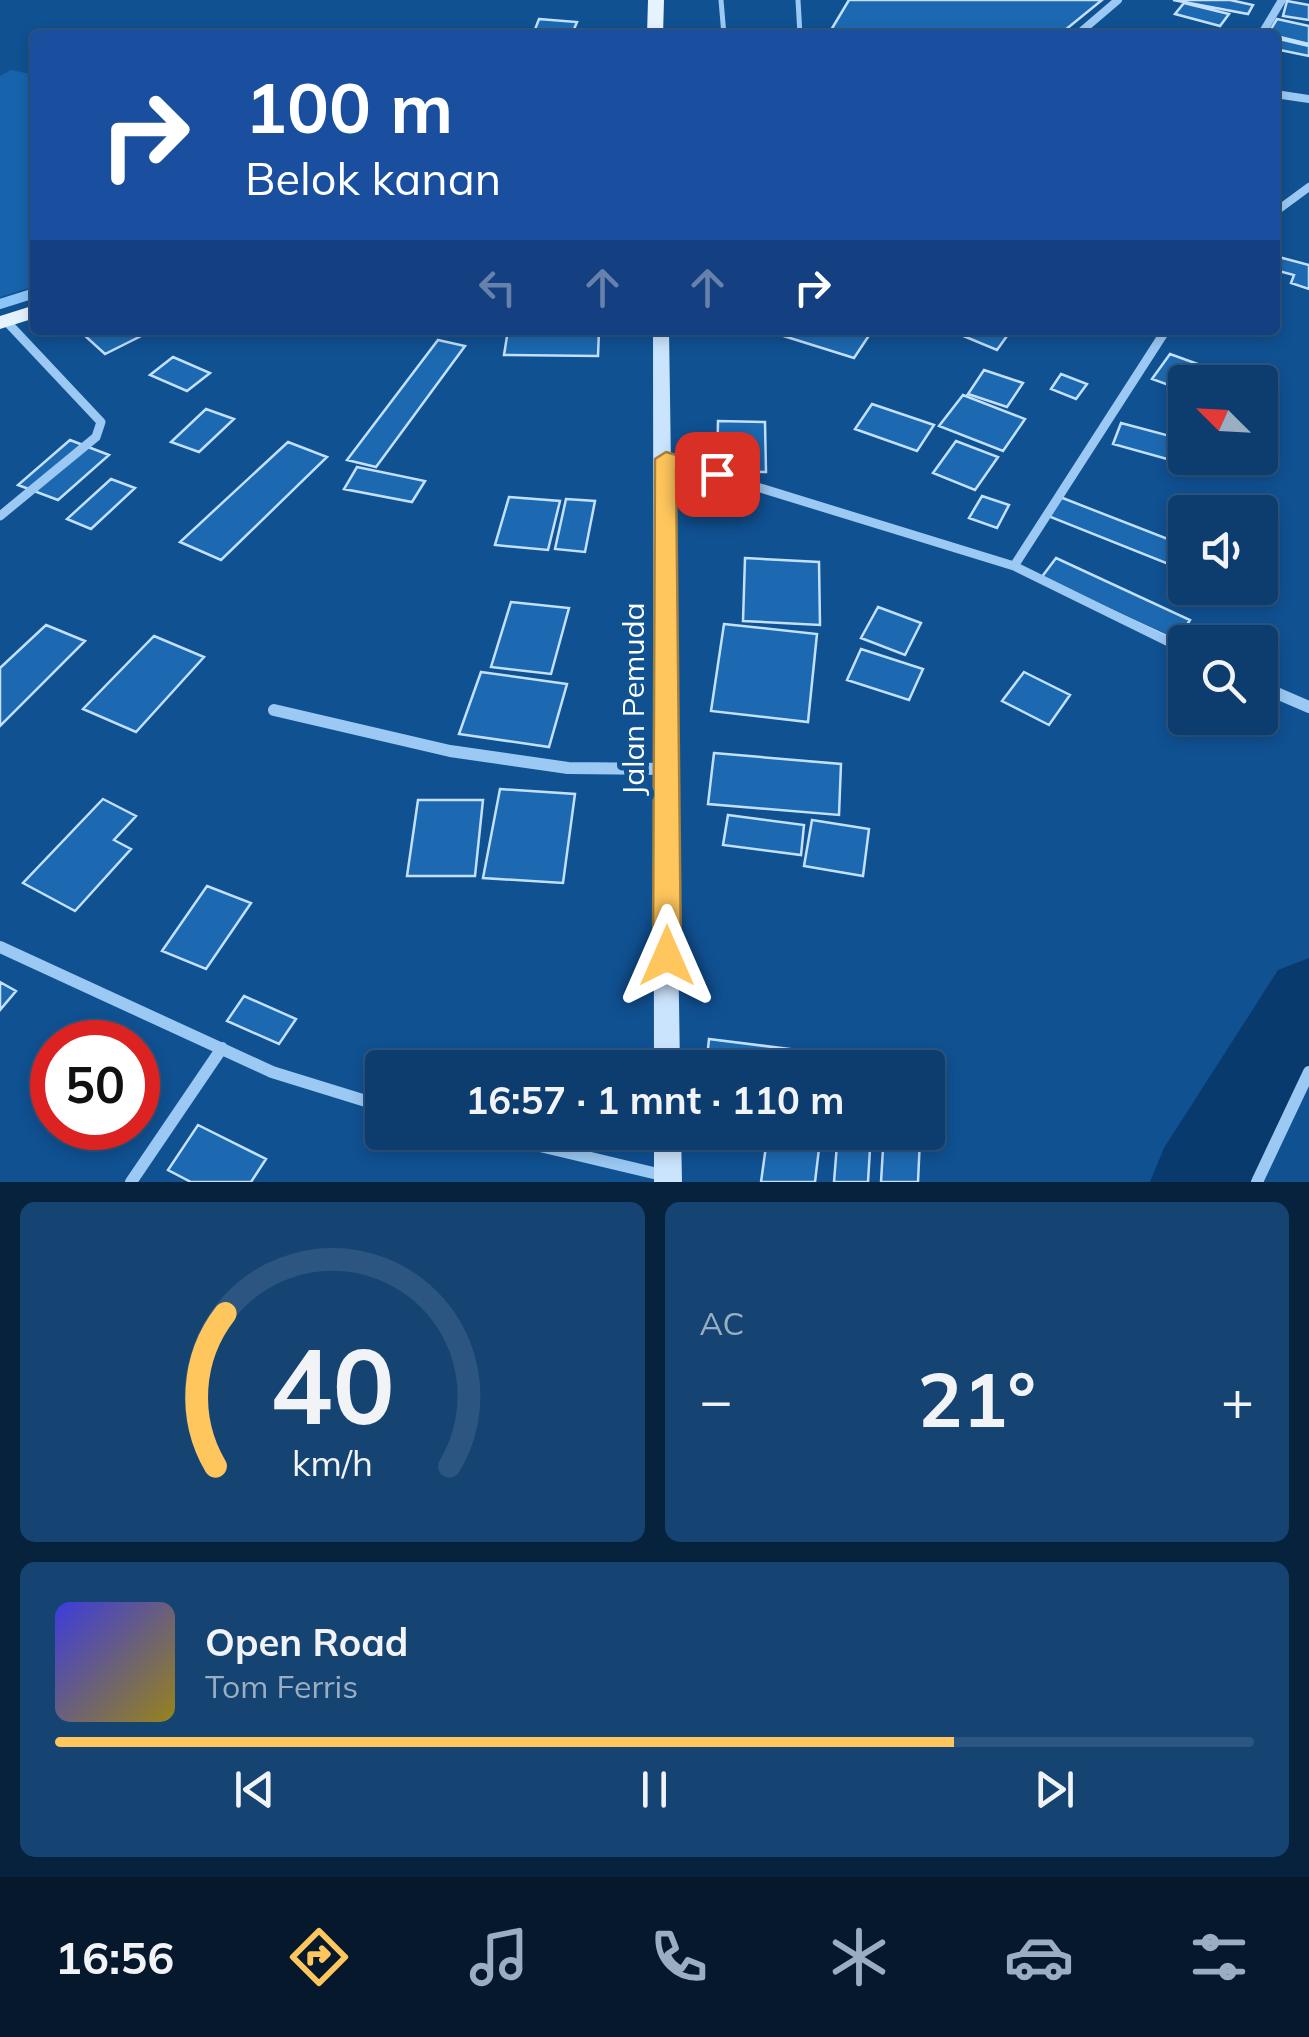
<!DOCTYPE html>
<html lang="id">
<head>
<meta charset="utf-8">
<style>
  :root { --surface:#0c3d6e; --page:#154473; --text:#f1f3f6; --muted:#9aaec2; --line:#2c5681; --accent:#ffc65d }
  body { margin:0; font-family:Mulish,sans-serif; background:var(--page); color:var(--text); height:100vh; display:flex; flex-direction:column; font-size:38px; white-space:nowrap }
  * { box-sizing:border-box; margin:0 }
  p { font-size:32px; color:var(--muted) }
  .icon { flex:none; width:55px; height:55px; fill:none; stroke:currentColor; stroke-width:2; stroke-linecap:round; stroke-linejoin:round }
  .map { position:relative; height:1182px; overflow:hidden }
  .details { display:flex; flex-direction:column; gap:20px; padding:20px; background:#07223c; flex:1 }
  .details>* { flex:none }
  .guide { position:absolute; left:30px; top:30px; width:1250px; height:305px; border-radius:10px; box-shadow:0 5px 15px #0003,0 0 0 2px var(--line); background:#1a4fa0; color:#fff; overflow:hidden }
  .needle { width:65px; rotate:294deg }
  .fabs { position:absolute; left:1168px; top:365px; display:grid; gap:20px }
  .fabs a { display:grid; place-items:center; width:110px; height:110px; border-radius:10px; background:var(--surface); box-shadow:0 5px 15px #0003,0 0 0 2px var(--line); font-size:50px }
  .speed { position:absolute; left:30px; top:1020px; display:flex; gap:20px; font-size:50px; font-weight:700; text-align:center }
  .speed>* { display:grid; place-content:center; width:130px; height:130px; border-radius:50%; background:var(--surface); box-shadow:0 5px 15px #0003,0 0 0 2px var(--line); line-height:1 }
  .speed .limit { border:15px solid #d22; background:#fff; color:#111 }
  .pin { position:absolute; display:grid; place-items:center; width:85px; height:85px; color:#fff; margin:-42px; border-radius:20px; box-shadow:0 5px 15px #0006 }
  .me { position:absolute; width:110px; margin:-55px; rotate:0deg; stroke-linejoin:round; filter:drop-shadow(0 0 8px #0008) }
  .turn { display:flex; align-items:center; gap:35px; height:210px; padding:0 50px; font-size:45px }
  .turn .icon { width:130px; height:130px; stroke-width:2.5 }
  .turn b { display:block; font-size:70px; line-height:85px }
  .lanes { display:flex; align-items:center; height:95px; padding:0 50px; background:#0003; justify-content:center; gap:50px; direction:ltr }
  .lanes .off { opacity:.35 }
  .big { font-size:75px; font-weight:700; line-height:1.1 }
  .details .widget { flex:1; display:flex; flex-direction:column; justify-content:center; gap:15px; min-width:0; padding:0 35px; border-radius:15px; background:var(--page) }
  .details .dial { align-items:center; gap:0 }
  .dial svg { height:260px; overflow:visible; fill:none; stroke:var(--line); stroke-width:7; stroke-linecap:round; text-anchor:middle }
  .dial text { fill:var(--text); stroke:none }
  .song { display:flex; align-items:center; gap:30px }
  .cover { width:120px; height:120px; border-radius:15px; background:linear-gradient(135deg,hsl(240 70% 55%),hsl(50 70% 35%)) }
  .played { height:10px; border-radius:5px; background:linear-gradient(90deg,var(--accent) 75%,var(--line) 75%) }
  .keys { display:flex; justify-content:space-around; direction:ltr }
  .heat { display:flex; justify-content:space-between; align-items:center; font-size:55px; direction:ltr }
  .details .tiles { flex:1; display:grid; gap:20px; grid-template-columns:1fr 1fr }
  .widget:last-child { grid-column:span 2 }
  .trip { position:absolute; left:365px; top:1050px; width:580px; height:100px; border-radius:10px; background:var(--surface); box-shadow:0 5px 15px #0003,0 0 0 2px var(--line); font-weight:700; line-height:100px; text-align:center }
  .menu { display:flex; height:160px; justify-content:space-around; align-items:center; background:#05182c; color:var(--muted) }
  .menu .icon { width:70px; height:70px }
  .menu .selected { color:var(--accent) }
  .menu b { font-size:45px; color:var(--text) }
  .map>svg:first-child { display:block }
  .green { fill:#1764ac }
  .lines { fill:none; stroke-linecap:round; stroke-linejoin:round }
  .stream-far1 { stroke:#8cc5f7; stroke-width:8 }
  .stream { stroke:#8cc5f7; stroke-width:10 }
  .river { fill:#093a6d; fill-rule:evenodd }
  .building { fill:#1d69b1; stroke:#c3e1fe; stroke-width:2.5 }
  .service { stroke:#9bc9f3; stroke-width:5 }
  .minor-far2 { stroke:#9bc9f3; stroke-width:8 }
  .minor-far1 { stroke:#9bc9f3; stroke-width:9 }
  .minor { stroke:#9bc9f3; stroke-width:12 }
  .secondary { fill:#cbe4fd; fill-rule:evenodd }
  .primary { fill:#e7f2ff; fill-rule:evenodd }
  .route { fill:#ffc65d; stroke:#a6813c; stroke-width:2.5 }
  .labels { text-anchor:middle; stroke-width:10; stroke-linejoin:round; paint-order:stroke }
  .street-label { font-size:30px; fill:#fff; stroke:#105192 }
</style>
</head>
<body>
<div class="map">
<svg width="1309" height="1182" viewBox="0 0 1309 1182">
  <rect width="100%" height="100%" fill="#105192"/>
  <path class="green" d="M11,70L35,75V286L0,297V76Z"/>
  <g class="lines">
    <path class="stream-far1" d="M28,295L35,293"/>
    <path class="stream" d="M0,304L35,293"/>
    <path class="river" d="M1309,958V1082L1252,1182H1150L1164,1148L1278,970Z"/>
  </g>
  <path class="building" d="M849,0H1102L1059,35H828Z
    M1173,0H1230L1253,5L1248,14Z
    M1287,1L1309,5V20L1283,16Z
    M1184,3L1229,14L1220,26L1175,14Z
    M539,19L577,22L572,34L534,32Z
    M1277,19L1309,26V44L1268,34Z
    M1275,38L1309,46V56L1275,49Z
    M1275,256L1309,265V289L1291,283L1294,275L1275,270Z
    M96,330H137L143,335L105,354L84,335Z
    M508,330H599L598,356L504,355Z
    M776,330H856L870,334L854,358L774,333Z
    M949,330H990L1007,336L997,350Z
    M438,340L465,346L376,467L347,460Z
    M1170,354L1220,372L1213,382H1185V391L1152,379Z
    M173,357L210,373L187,391L150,375Z
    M984,370L1023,383L1007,407L968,394Z
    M1061,374L1087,384L1076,399L1051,389Z
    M963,395L1025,419L1003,451L939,426Z
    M872,404L934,425L917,451L855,429Z
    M206,409L234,419L199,452L171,442Z
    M718,421L765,422L766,472L717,471Z
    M1121,423L1174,437L1167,459L1113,444Z
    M70,440L109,455L58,500L18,485Z
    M956,441L998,457L975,490L933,473Z
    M288,442L327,457L221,560L180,542Z
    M357,467L425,481L412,502L344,489Z
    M111,479L135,488L91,529L67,519Z
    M982,496L1009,505L997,528L969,518Z
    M509,497L560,501L548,550L495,545Z
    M1060,497L1183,545L1185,542V563L1181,569L1048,516Z
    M566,499L595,501L585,552L555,549Z
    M745,558L819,562L820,625L743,621Z
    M1056,558L1190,620L1177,641L1041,578Z
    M511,602L569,608L551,674L491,667Z
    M878,607L921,623L905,655L861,638Z
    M724,624L817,634L808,722L711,711Z
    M46,625L85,641L0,726V668Z
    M154,636L204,657L136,732L83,709Z
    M861,649L923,669L909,700L847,680Z
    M481,672L567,684L549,747L459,734Z
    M1024,672L1070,695L1049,725L1002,701Z
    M714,753L841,764L839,815L708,804Z
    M500,789L575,794L563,883L483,878Z
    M103,799L136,816L114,840L131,849L75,911L23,883Z
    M418,800H483L475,876H407Z
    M728,815L804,825L801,855L723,845Z
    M812,820L869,829L863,876L804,866Z
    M207,886L251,903L206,969L162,951Z
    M0,982L16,991L0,1010Z
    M244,996L296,1019L279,1044L227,1021Z
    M709,1039L941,1068L940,1124L928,1122V1068H706Z
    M198,1125L266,1159L251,1182H191L168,1170Z
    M768,1132H821L815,1182H761Z
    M838,1132H871L868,1182H834Z
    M884,1132L920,1138L918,1182H881Z"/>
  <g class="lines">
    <path class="service" d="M721,0L724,35
      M798,0L800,35"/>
    <path class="minor-far2" d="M1077,35L1118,0
      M1261,35L1282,0
      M1275,94L1309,99
      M1275,212L1309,187"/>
    <path class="minor-far1" d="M666,459L1014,566L1166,330
      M0,516L96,437L101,422L6,321
      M1014,566L1185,650"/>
    <path class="minor" d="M1260,686L1309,707
      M274,710L450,751L568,768L666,769
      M0,947L272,1072L382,1106
      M482,1132L666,1176
      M131,1182L222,1048
      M1257,1182L1309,1072"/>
    <path class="secondary" d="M653,330H669L680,1068H654Z
      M654,1132H681L682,1182H654Z"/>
    <path class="primary" d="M648,0H664L663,35H647Z
      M35,305V318L0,329V316Z"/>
  </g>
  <path class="route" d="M666,452L724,469L728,474L717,481L676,469L681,956L677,964L667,968L657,964L653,956L655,459Z"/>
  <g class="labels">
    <g class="street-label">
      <text transform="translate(634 699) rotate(-90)" y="10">Jalan Pemuda</text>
    </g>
  </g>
</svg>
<div class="fabs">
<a><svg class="needle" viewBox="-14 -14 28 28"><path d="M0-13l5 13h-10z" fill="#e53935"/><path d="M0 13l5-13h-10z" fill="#9aaec2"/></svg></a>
<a><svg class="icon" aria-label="sound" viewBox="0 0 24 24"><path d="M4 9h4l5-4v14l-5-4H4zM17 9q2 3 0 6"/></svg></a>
<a><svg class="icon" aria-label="search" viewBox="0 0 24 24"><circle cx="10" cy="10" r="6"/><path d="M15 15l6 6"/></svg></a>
</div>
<div class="speed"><div class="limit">50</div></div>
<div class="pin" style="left:717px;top:474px;background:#d93025"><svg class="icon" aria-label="arrive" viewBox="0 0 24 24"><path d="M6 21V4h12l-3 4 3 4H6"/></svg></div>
<svg class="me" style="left:667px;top:956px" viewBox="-20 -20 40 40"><path d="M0-17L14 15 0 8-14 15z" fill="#ffc65d" stroke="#fff" stroke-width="4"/></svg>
<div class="trip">16:57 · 1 mnt · 110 m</div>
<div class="guide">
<div class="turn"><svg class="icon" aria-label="right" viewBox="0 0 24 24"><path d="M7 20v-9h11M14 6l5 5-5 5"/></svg><div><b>100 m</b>Belok kanan</div></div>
<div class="lanes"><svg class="icon off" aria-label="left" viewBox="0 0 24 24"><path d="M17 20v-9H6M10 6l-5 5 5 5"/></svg><svg class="icon off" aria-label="ahead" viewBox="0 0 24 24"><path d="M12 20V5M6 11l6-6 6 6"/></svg><svg class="icon off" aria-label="ahead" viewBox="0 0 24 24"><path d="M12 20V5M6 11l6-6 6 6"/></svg><svg class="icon" aria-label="right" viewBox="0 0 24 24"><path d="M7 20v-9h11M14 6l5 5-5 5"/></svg></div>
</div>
</div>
<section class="details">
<div class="tiles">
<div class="widget dial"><svg viewBox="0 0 100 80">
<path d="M14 69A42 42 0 1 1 86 69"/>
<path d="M14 69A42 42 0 0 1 17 22" stroke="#ffc65d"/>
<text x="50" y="56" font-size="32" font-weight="700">40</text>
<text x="50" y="72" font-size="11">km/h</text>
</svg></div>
<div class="widget"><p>AC</p>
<div class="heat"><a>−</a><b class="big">21°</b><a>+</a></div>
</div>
<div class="widget">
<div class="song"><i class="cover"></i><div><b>Open Road</b><p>Tom Ferris</p></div></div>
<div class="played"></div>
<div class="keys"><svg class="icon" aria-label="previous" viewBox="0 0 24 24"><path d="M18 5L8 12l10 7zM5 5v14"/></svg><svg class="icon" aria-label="pause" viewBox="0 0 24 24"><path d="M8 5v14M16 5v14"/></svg><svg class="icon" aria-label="next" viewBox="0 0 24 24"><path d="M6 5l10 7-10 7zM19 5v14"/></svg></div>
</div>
</div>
</section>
<nav class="menu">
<b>16:56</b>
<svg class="icon selected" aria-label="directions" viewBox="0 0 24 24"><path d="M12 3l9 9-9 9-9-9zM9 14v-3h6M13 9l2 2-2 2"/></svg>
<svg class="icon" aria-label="music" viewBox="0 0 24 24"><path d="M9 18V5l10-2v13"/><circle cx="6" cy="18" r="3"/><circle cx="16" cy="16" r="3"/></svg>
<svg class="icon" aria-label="phone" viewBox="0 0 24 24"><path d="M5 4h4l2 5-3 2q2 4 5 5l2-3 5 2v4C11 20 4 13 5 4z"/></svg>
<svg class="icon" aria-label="climate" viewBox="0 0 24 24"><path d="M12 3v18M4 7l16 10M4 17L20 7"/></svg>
<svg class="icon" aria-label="car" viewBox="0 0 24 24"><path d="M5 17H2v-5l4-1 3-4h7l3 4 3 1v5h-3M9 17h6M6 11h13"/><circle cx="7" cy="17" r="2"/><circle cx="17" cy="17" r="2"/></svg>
<svg class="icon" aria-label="filters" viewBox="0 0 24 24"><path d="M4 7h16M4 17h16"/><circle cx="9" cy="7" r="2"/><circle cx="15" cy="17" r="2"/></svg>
</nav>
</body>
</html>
